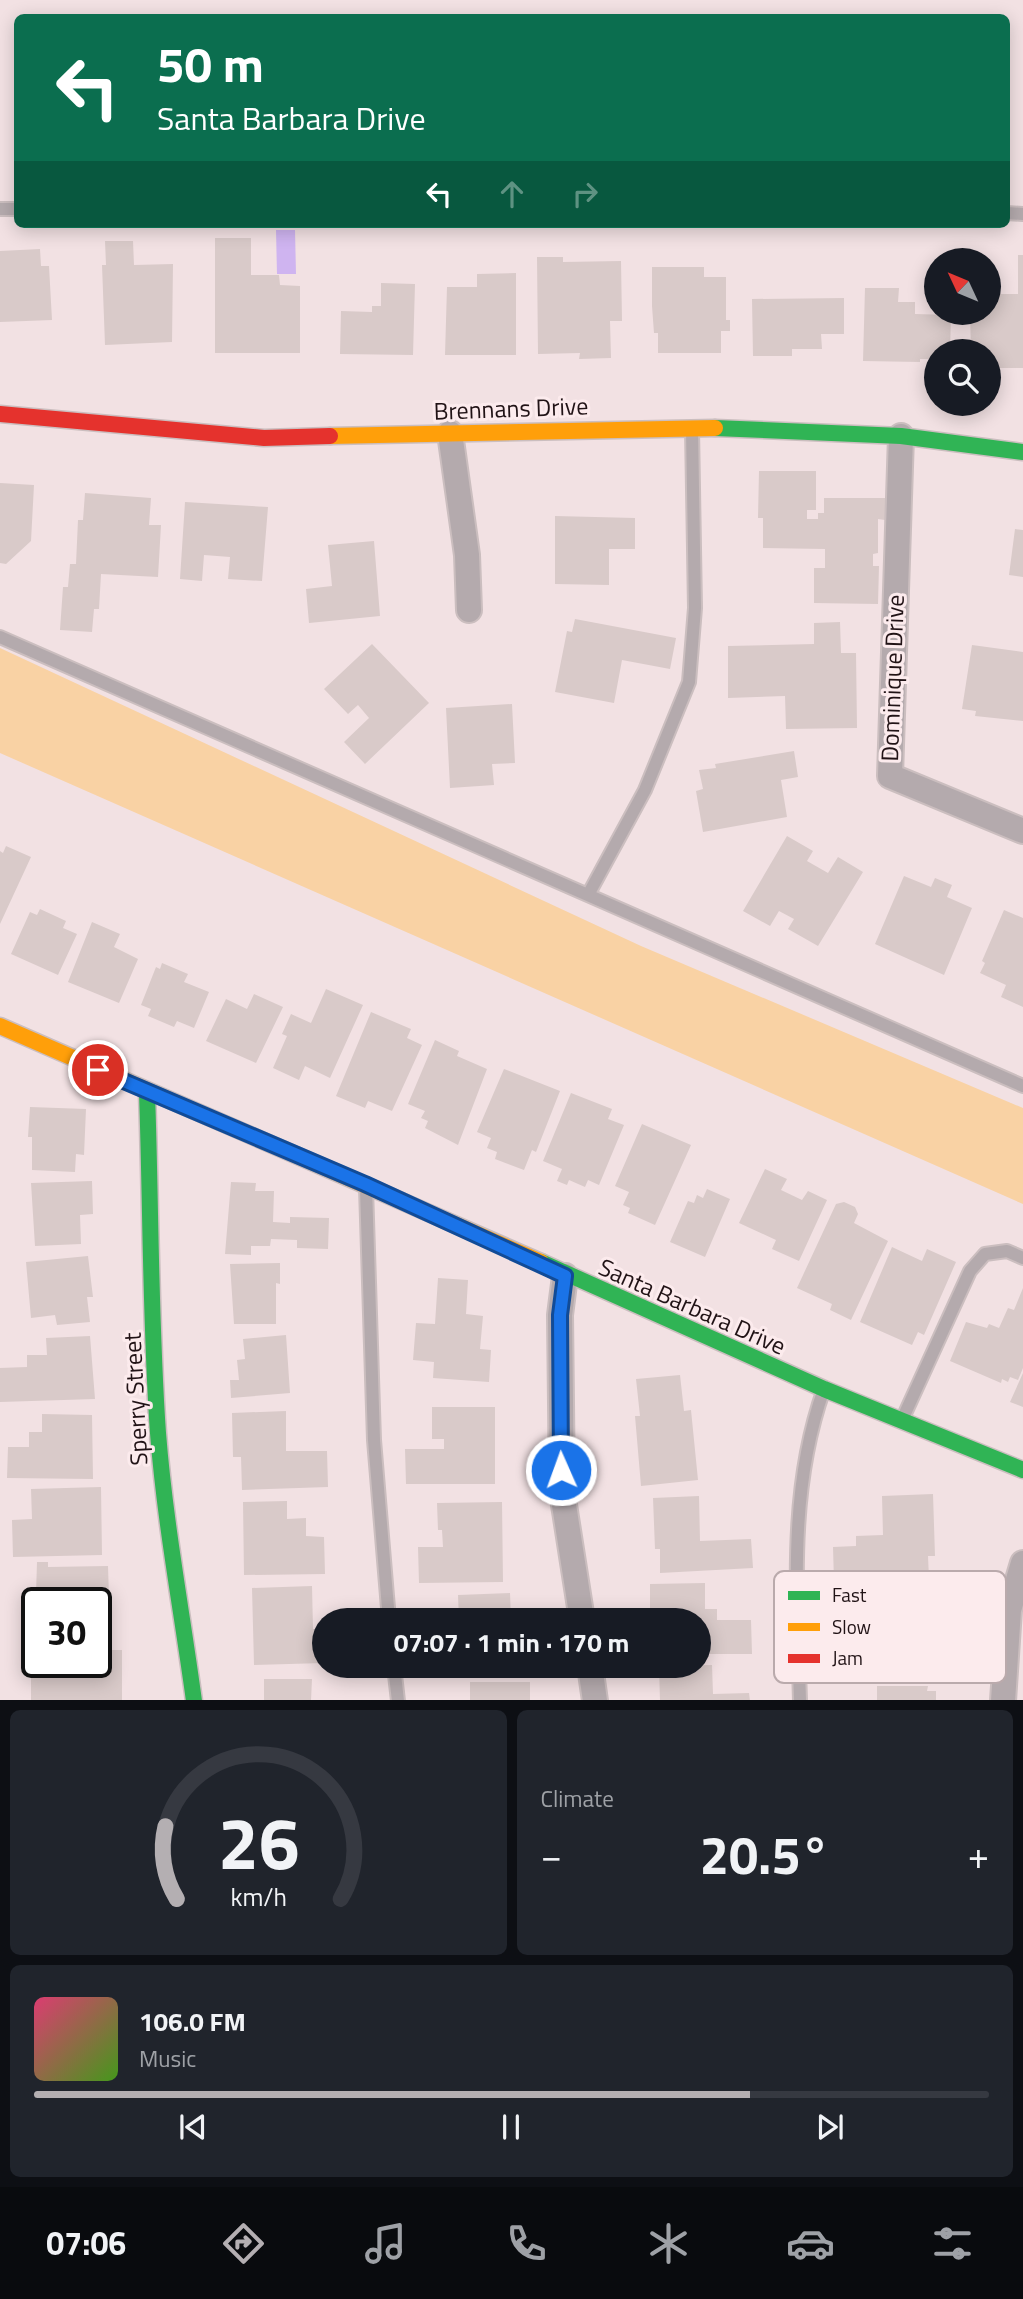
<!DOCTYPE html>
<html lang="en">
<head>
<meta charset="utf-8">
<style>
  :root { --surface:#171b24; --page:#20242c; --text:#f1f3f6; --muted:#9ea1a6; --line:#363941; --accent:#b4afb2 }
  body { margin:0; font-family:"Titillium Web",sans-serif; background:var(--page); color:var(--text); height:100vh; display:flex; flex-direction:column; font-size:26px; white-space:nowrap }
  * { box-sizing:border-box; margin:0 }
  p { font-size:23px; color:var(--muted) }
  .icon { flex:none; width:38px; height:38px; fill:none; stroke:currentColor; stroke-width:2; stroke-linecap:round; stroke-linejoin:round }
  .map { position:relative; height:1700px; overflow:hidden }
  .sheet { display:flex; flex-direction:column; gap:10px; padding:10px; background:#0d0f14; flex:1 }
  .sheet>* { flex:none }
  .top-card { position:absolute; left:14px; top:14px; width:996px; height:214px; border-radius:10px; box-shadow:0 4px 18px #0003; background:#0b6e4f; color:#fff; overflow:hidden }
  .needle { width:46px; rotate:314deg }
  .tools { position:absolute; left:924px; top:248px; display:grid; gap:14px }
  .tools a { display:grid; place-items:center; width:77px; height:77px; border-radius:50%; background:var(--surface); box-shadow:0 4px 18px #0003; font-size:35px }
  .speed { position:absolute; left:21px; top:1587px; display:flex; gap:14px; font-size:35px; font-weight:700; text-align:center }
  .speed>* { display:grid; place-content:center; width:91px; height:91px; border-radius:50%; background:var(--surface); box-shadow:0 4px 18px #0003; line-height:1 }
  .speed .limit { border:4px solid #111; border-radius:10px; background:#fff; color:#111 }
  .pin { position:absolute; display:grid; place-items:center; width:60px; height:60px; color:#fff; margin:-30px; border:4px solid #fff; border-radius:50%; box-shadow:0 2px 7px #0007 }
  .me { position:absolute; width:77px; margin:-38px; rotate:358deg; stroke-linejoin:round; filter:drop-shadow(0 0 5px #0008) }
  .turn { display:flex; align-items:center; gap:24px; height:147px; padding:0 28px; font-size:32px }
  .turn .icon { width:91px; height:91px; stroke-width:2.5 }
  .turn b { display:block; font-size:49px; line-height:60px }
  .lanes { display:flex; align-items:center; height:66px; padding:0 28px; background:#0003; justify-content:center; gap:35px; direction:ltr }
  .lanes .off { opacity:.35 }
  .big { font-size:52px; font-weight:700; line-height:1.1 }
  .sheet .card { flex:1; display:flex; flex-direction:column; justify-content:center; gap:10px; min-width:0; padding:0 24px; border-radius:10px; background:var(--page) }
  .sheet .dial { align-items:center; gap:0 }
  .dial svg { height:182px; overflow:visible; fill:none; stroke:var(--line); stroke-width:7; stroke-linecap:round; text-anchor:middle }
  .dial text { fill:var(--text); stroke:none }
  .song { display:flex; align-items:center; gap:21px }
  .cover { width:84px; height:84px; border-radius:10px; background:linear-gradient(135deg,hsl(340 70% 55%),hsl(100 70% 35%)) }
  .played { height:7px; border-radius:4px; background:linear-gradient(90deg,var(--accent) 75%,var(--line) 75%) }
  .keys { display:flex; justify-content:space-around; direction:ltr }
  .heat { display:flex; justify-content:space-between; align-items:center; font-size:38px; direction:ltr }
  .sheet .tiles { flex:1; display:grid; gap:10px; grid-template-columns:1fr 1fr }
  .card:last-child { grid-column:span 2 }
  .trip { position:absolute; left:312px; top:1608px; width:399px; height:70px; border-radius:35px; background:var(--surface); box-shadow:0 4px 18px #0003; font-weight:700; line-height:70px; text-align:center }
  .tabs { display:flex; height:112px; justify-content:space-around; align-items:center; background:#090b0e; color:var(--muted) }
  .tabs .icon { width:49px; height:49px }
  .tabs .current { color:var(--accent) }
  .tabs b { font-size:32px; color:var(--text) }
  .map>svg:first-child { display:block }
  .green { fill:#f9d2a4 }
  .water { fill:#cfb4f0 }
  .building { fill:#d9cac9 }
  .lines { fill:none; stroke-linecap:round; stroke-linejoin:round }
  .lane-casing { stroke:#cbbebf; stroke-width:16 }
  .street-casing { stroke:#cbbebf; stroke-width:28 }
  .fast-casing { stroke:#cbbebf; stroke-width:19 }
  .slow-casing { stroke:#cbbebf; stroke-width:19 }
  .jam-casing { stroke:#cbbebf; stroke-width:19 }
  .lane { stroke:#b4aaad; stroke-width:12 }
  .street { stroke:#b4aaad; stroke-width:24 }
  .fast { stroke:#30b455; stroke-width:16 }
  .slow { stroke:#ff9f0a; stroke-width:16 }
  .jam { stroke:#e5322d; stroke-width:16 }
  .route-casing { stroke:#114b97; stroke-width:18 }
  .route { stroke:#1a73e8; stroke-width:12 }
  .labels { text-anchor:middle; stroke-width:6; stroke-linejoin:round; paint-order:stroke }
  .street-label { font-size:24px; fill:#211316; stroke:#fcebed }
  .key { fill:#fcebed; stroke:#baaaac; stroke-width:2 }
  .key-label { font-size:19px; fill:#211316 }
</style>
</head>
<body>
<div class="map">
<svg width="1023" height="1701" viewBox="0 0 1023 1701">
  <rect width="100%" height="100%" fill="#f2e1e3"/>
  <path class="green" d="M0,648L641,946L1023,1108V1204L0,753Z"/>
  <path class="water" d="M276,230H295L296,274H277Z"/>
  <path class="building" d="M215,238H251V275H279L280,285L300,286V353H215Z
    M105,241H133L134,265L173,264L172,342L105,345L102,265H106Z
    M40,249L41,266H49L52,320L0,322V251Z
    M1018,255H1023V368H989V352H971L970,313H989V294H1018Z
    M537,257H563V262L621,261L622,321H610L611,358L579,359L580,353L538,354Z
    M652,267H704V277H726V320H730V331H721V353H658V333H654L652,306Z
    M516,273V355H445L447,287H477V274Z
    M381,283L415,284L413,355L340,354L341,311L372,312V306H381Z
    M865,288H899L898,302H915V314L951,315L950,352H936V359H920V362L863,361Z
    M844,298V334H821L822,349H792V356H753L752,299Z
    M759,471H816V510H807V519H818V513H824V498H885V520L878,519V553L873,554V566H879L878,604L814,603V568H825V549L763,548V518H758Z
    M0,483L34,485L31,541L6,564L0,563Z
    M85,493L151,498L149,525H161L158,577L101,574L99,609H94L92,632L60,630L63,587H68L70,564H76L78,520H83Z
    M185,502L268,507L262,581L228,579L230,557L204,555L202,581L180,579Z
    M555,516L635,518V549H609V585L555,584Z
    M1015,529L1023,530V577L1009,575Z
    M374,541L380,616L309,623L306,589L332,586L328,545Z
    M575,619L676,638L670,669L622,660L614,703L555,692L567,631L572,632Z
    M840,622L841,653H856L857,728L786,729L785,696L728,698V646L814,644V623Z
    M372,644L429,703L365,764L344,742L369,718L358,705L348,714L324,689Z
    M972,645L1023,652V721L975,716L976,711L962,709Z
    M512,704L515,763L492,764L494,785L450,788L446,708Z
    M794,751L798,777L781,780L787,817L703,832L696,791L703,789L699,770L716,768L715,764Z
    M787,836L813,851L807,861L828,873L838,857L863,872L818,946L788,929L794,919L779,911L770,926L743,911Z
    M6,846L31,857L0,924V851L3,853Z
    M904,876L931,887L935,878L952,885L947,897L972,908L944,975L875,944Z
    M40,909L66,921L63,928L77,934L58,975L11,954L30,912L37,915Z
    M1004,910L1023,918V1007L1001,997L1006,985L980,973L985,963L982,961Z
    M92,922L120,934L114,947L138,959L119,1003L68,982Z
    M162,963L188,974L184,982L209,992L194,1028L177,1021L174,1027L148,1016L151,1009L141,1005L156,967L160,969Z
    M326,989L363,1005L330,1078L305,1066L299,1080L273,1068L287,1036L282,1034L291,1014L311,1023Z
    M254,994L283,1007L256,1063L206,1041L226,999L247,1009Z
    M371,1012L411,1029L407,1038L422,1045L392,1111L368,1101L365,1108L336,1096Z
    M435,1040L459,1051L457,1056L487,1069L458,1145L425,1128L428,1121L421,1118L425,1111L408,1104Z
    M504,1069L560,1091L536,1152L532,1150L524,1170L495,1159L497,1152L487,1148L491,1138L477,1132Z
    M571,1093L612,1109L608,1119L624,1125L599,1185L588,1180L585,1187L569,1180L567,1185L557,1181L562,1169L543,1161Z
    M30,1107L86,1109L84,1155L76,1154L75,1172L32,1170V1137H28Z
    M642,1124L691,1145L655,1225L628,1213L630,1208L623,1205L629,1192L615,1186Z
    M765,1169L787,1179L781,1190L802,1200L808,1191L827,1200L799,1261L772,1249L776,1240L739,1223Z
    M92,1181L93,1214L80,1215L81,1244L35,1246L31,1183Z
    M231,1182L256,1183L255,1191H274L273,1222L290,1223V1217L329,1218L328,1249L297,1248V1240L271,1239L270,1246H251V1255L225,1254Z
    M707,1189L730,1199L705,1257L670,1242L688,1201L694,1203L697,1195L703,1198Z
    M844,1202L855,1207L858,1214L854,1223L888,1241L851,1320L830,1310L832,1304L797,1288L836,1204Z
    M892,1247L922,1261L927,1249L956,1262L924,1335L918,1332L912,1345L860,1322Z
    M88,1256L93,1297H87L90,1322L57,1325L55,1315L31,1318L26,1262Z
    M280,1263V1284L276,1283V1324H234L230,1264Z
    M438,1278L468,1280L466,1314L483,1316L480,1349L491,1350L489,1382L433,1378L434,1362L413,1360L416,1323L435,1324Z
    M1023,1288V1368L1018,1380L1010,1377L1008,1382L1002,1379L1001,1383L950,1361L966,1322L987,1328L989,1324L999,1328L1008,1308L1014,1310Z
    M286,1335L290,1393L231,1398L230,1380H239L237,1360L245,1359L243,1339Z
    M90,1336L95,1399L0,1402V1368L27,1367V1355H47L46,1338Z
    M1023,1373V1407L1010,1402Z
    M680,1375L684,1411L691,1410L698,1480L641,1486L635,1416H640L636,1379Z
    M432,1407H495V1484H406L405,1449H444V1439H432Z
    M286,1411V1451H327L328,1487L242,1490L241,1457H233L232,1413Z
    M42,1414L92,1415L93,1479L7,1478L8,1447H29V1432H42Z
    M101,1487L102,1555L13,1557L12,1520L32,1519L31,1489Z
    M933,1494L935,1556H928L929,1579L834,1582L833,1547L856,1546V1536L883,1535L882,1496Z
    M699,1496L700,1541L751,1539L753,1568L660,1573V1549H655L653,1498Z
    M287,1501V1519L306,1518V1536L324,1537L325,1574L244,1575L243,1502Z
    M502,1502L503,1582L419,1583L418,1547H443L442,1530H438L437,1503Z
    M37,1562H48V1567L108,1566L109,1597H98V1603H47V1594H36Z
    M705,1583V1609H717V1620H751L752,1654H698V1620H650V1584Z
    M312,1586L313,1629H324V1663L254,1665L252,1588Z
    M510,1593L511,1620H459L458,1595Z
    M21,1603H37V1635H21Z
    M96,1650H122V1701H31V1677L66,1676V1662H96Z
    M712,1665L713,1694L749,1693L750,1701H660L659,1666Z
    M426,1666H509V1669L427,1672Z
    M264,1679H312L311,1701H264Z
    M470,1682H530V1701H470Z
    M877,1686H928L927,1691H936V1701H877Z"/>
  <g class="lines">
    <g class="lane-casing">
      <path id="lane" d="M0,209H18
        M1006,213L1023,214
        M0,637L1023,1086
        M588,895L645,790L689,682L695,608L692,429
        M366,1188L374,1440L389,1620
        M902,1420L970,1271L985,1254L1007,1251L1023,1258
        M394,1666L398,1701
        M800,1701C797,1595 788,1490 824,1389"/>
    </g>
    <g class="street-casing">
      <path id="street" d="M450,433L467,555L469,610
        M901,436L890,776L1023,831
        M565,1276L560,1315L562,1492L582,1620
        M590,1666L595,1701
        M1003,1701L1009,1610L1023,1563"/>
    </g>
    <g class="fast-casing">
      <path id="fast" d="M715,428L901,436L1023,452
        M147,1093C151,1206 150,1320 158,1433C165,1523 182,1612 194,1701
        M541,1262L824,1389L1023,1470"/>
    </g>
    <g class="slow-casing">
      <path id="slow" d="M330,436L715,428
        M0,1026L541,1262"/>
    </g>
    <g class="jam-casing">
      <path id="jam" d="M0,414L264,438L330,436"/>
    </g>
    <use href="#lane" class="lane"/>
    <use href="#street" class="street"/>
    <use href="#fast" class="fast"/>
    <use href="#slow" class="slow"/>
    <use href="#jam" class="jam"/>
  </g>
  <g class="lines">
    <g class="route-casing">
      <path id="route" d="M98,1070L365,1184L565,1276L560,1315L561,1470"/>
    </g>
    <use href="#route" class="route"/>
  </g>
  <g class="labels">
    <g class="street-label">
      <text transform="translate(511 409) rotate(-2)" y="8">Brennans Drive</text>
      <text transform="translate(893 678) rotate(-88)" y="8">Dominique Drive</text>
      <text transform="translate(692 1307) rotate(24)" y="8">Santa Barbara Drive</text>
      <text transform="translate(136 1399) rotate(-93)" y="8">Sperry Street</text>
    </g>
  </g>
  <rect x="774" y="1571" width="232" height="112" rx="10" class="key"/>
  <rect x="788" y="1591" width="32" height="9" fill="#30b455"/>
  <rect x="788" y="1623" width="32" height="8" fill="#ff9f0a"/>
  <rect x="788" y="1654" width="32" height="9" fill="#e5322d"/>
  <g class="key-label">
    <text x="832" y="1602">Fast</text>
    <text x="832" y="1634">Slow</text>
    <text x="832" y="1665">Jam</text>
  </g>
</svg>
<div class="tools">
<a><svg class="needle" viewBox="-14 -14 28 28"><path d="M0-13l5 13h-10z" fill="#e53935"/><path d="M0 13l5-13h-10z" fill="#9ea1a6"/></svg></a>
<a><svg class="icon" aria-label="search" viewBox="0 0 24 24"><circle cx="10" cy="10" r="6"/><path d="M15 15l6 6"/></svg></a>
</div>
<div class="speed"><div class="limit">30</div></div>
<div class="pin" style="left:98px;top:1070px;background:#d93025"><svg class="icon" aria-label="arrive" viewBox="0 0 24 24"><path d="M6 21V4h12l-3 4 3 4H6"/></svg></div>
<svg class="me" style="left:561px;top:1470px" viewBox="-20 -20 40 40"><circle r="17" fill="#1a73e8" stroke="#fff" stroke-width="3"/><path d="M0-11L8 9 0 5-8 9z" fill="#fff"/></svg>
<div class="trip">07:07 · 1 min · 170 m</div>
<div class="top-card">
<div class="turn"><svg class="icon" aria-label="left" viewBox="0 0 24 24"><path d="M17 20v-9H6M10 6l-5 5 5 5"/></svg><div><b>50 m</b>Santa Barbara Drive</div></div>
<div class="lanes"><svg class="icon" aria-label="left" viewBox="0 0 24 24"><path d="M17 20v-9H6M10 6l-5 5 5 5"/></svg><svg class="icon off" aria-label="ahead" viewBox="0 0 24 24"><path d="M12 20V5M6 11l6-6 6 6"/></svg><svg class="icon off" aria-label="right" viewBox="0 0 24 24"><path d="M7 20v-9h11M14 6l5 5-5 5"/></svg></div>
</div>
</div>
<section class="sheet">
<div class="tiles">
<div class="card dial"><svg viewBox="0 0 100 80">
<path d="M14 69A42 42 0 1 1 86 69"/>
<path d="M14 69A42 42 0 0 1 9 37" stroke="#b4afb2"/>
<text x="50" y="56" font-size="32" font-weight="700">26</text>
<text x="50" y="72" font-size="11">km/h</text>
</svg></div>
<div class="card"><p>Climate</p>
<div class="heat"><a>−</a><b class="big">20.5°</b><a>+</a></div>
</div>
<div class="card">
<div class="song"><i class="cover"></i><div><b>106.0 FM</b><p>Music</p></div></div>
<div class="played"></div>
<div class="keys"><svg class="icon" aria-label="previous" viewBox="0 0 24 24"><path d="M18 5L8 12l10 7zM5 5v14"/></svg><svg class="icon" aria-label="pause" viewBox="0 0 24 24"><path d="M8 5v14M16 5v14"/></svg><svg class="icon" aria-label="next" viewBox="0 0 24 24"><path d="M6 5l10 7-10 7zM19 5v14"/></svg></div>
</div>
</div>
</section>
<nav class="tabs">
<b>07:06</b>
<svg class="icon current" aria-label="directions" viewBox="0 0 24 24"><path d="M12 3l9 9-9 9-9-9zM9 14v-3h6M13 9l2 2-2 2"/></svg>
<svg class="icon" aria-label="music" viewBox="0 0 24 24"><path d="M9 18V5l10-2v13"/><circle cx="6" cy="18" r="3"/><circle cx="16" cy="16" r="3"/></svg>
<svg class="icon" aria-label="phone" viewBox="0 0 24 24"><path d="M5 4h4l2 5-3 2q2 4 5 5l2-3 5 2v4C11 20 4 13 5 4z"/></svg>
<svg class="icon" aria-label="climate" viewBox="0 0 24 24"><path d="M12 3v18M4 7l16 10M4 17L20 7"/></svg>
<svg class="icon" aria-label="car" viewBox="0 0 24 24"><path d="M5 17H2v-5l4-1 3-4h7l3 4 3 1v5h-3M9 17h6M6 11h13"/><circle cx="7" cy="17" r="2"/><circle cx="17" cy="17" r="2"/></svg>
<svg class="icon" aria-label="filters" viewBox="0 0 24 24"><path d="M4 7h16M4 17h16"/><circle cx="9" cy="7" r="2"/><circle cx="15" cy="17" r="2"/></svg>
</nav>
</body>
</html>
